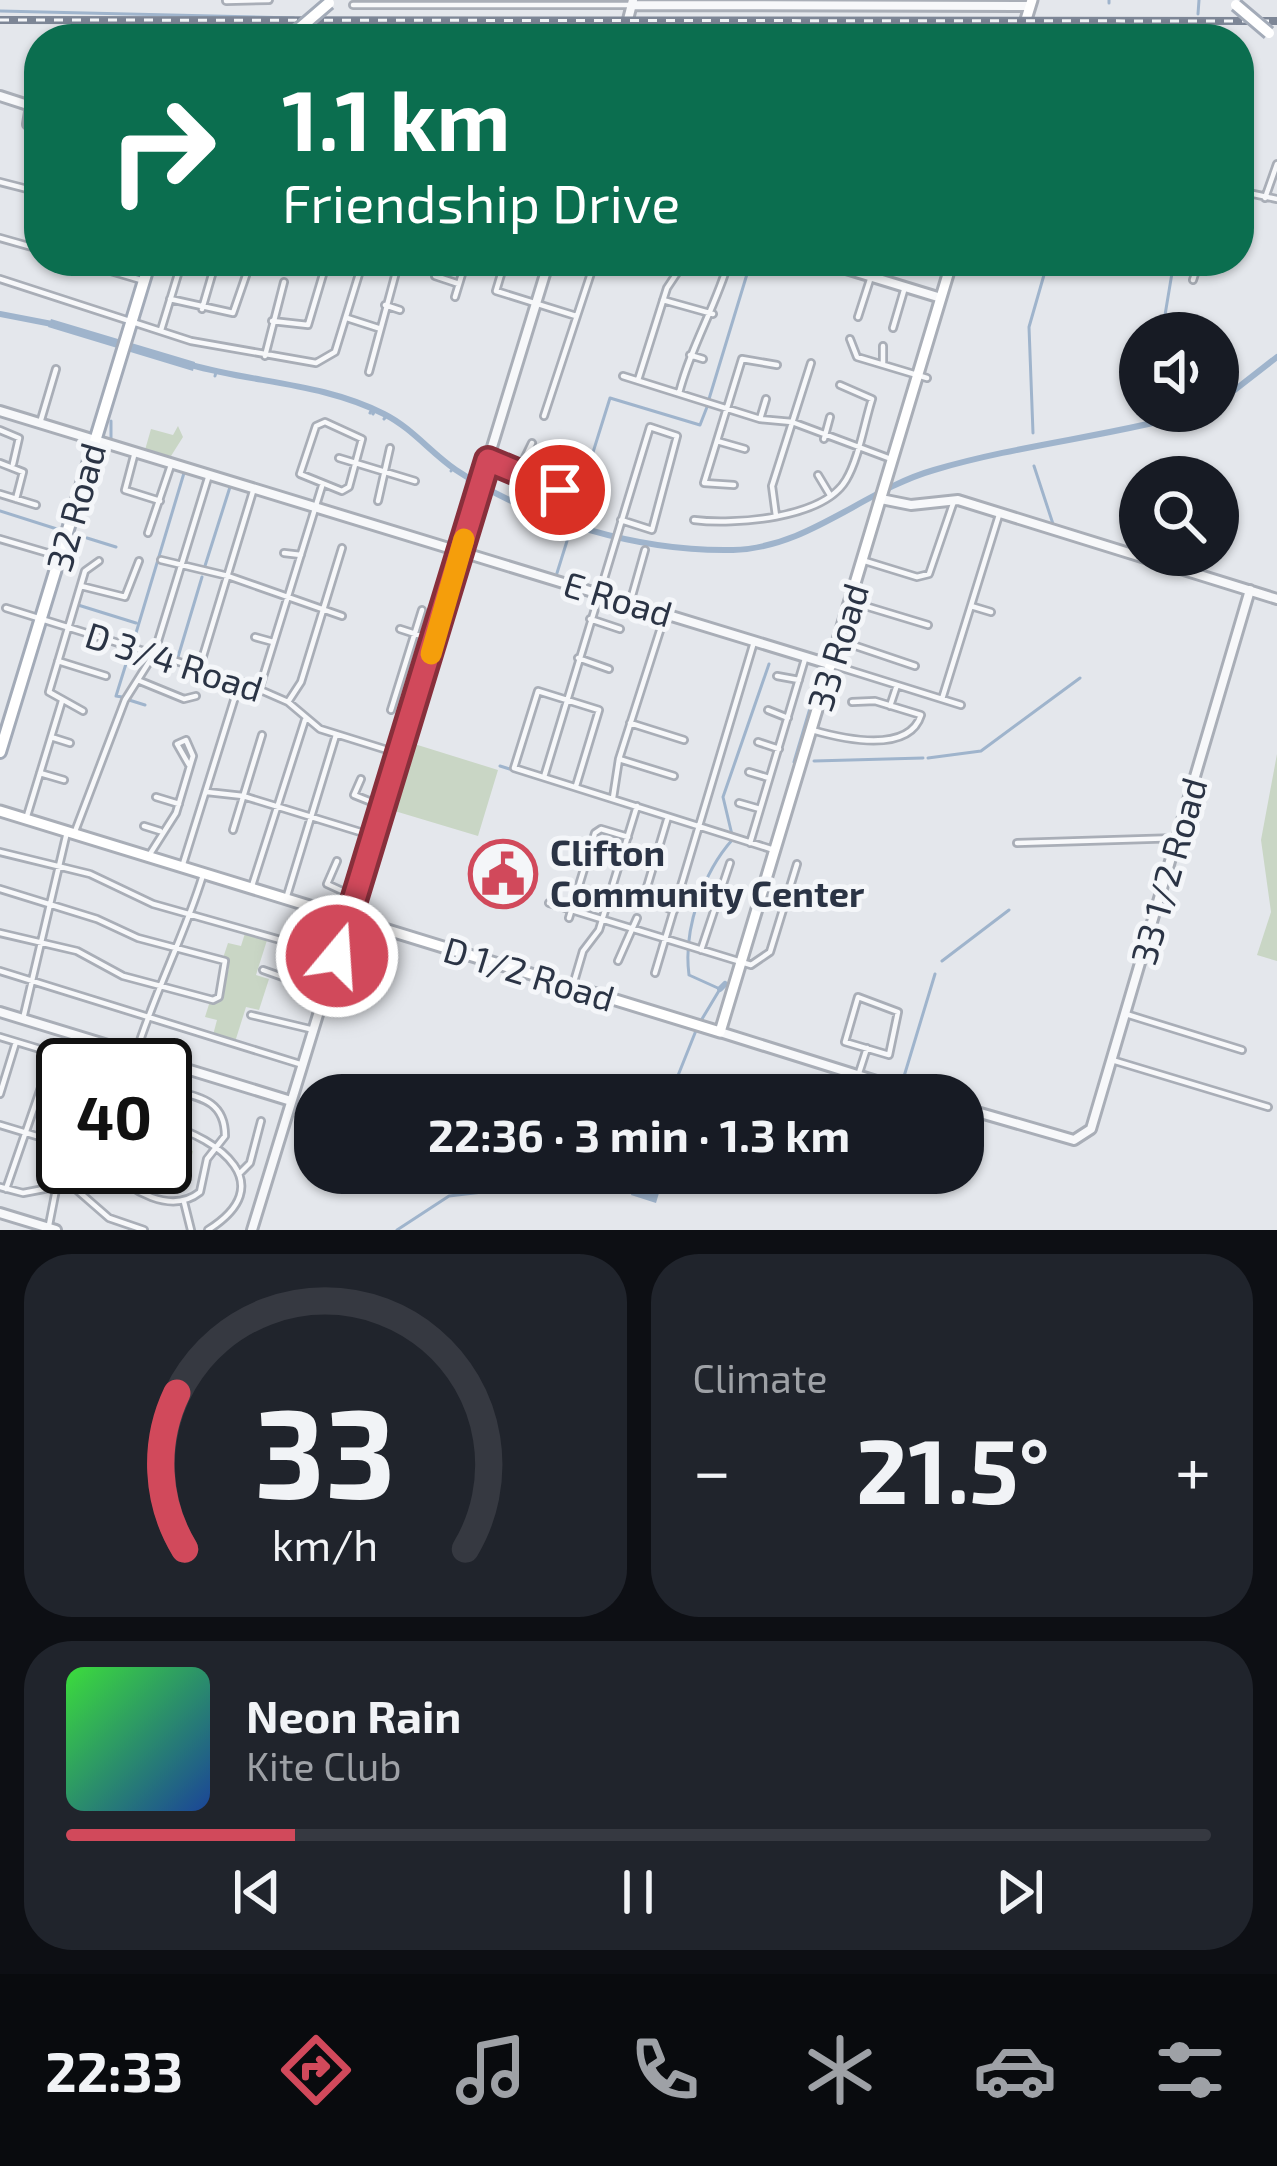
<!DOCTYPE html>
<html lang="en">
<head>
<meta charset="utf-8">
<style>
  :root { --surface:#171b24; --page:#20242c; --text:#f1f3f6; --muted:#9ea1a6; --line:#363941; --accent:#d1495b }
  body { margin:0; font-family:"Exo 2",sans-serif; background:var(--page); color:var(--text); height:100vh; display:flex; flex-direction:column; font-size:45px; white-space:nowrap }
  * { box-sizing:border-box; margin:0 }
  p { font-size:39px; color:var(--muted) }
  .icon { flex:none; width:66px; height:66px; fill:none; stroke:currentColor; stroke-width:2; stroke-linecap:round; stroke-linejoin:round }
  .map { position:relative; height:1230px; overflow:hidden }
  .details { display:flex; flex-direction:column; gap:24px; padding:24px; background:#0d0f14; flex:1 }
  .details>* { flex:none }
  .hud { position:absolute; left:24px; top:24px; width:1230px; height:252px; border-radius:48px; box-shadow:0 3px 9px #0004; background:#0b6e4f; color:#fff; overflow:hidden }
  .buttons { position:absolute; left:1119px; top:312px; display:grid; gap:24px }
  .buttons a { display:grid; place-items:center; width:120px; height:120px; border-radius:50%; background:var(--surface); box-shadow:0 3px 9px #0004; font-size:60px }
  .speed { position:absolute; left:36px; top:1038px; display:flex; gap:24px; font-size:60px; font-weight:700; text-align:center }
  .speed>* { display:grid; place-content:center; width:156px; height:156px; border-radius:50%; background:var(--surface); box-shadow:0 3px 9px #0004; line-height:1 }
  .speed .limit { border:6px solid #111; border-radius:18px; background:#fff; color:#111 }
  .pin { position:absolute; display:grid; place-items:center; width:102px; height:102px; color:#fff; margin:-51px; border:6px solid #fff; border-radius:50%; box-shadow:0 3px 12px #0007 }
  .me { position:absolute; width:132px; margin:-66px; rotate:18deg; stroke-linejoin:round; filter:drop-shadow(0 0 9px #0008) }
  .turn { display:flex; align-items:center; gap:42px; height:252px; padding:0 60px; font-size:54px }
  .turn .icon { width:156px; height:156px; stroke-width:2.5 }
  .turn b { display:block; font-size:84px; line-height:102px }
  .big { font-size:90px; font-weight:700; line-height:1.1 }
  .details .card { flex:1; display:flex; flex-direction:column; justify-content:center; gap:18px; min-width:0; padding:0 42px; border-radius:48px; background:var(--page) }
  .details .dial { align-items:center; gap:0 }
  .dial svg { height:312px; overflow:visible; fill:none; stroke:var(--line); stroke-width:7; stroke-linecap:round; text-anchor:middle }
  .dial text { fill:var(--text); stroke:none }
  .song { display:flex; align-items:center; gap:36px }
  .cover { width:144px; height:144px; border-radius:18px; background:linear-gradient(135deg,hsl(120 70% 55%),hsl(220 70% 35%)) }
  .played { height:12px; border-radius:6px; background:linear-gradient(90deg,var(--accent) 20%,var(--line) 20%) }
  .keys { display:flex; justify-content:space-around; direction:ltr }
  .heat { display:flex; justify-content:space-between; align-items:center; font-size:66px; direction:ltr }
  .details .tiles { flex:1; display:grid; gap:24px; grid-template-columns:1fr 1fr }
  .card:last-child { grid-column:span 2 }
  .trip { position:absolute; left:294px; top:1074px; width:690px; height:120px; border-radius:48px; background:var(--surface); box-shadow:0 3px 9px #0004; font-weight:700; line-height:120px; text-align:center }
  .dock { display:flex; height:192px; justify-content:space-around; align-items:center; background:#090b0e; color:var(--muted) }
  .dock .icon { width:84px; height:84px }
  .dock .active { color:var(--accent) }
  .dock b { font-size:54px; color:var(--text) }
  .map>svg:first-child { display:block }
  .green { fill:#c9d6c5 }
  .water { fill:#9fb4cc }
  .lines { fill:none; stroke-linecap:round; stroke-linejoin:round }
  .stream { stroke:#9fb4cc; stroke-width:3 }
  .canal { stroke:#9fb4cc; stroke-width:6 }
  .minor-casing { stroke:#a9aeb7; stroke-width:10 }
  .tertiary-casing { stroke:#a9aeb7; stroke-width:14 }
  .secondary-casing { stroke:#a9aeb7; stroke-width:15 }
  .primary-casing { stroke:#a3abb8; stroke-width:16 }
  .minor { stroke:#f7f8fa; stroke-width:4.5 }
  .tertiary { stroke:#f7f8fa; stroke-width:8 }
  .secondary { stroke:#fff; stroke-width:9 }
  .primary { stroke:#fff; stroke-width:10 }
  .rail-casing { stroke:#7d8696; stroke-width:8 }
  .rail { stroke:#f4f6f9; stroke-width:3; stroke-dasharray:9; stroke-linecap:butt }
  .primary-bridge-casing { stroke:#a3abb8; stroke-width:16; stroke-linecap:butt }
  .primary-bridge { stroke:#fff; stroke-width:10 }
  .route-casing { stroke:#882f3b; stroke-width:30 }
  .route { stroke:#d1495b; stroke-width:21 }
  .slow { stroke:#f59e0b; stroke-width:21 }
  .labels { text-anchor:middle; stroke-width:10; stroke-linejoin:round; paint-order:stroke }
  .street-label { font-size:36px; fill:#2b3445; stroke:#f4f6f9 }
  .poi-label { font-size:36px; font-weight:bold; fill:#2b3445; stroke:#f4f6f9; text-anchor:start }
</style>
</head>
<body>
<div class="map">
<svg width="1277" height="1230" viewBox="0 0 1277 1230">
  <rect width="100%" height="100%" fill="#e4e7ec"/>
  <path class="green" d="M178,426L183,437L171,456L145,450L151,429L173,435Z
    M408,742L498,770L478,836L388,809Z
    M1277,754V961L1257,955L1271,912L1261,840Z
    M246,930L268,937L256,975L269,979L259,1010L246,1007L235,1042L213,1035L217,1020L205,1017L210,1001L221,996L229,968L223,958L228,943L241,946Z
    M165,1143L193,1151L185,1184L176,1186L133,1167H165Z"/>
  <path class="water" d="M51,319L195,362L193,371L48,327Z
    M597,1173H631L625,1193L593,1184Z
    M637,1173H665L656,1203L631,1195Z"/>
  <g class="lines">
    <path class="stream" d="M1109,0V3
      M0,11L294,18
      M1198,14L1199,0
      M1197,25L1204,39
      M1114,30L1115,39
      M1162,333L1174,261
      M215,376L216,372
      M709,399L751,261
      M370,413L372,409
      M373,414L375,410
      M384,419L387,415
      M111,421V438
      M1033,433L1029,327L1048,261
      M1034,466L1054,527
      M451,471L453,468
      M467,481L469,478
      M0,511L60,530
      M574,513L610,398L700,425L707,407
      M87,538L116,547
      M204,569L230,487
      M557,573L567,541
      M78,605L136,623
      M133,643L184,473
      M178,657L202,577
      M122,697L116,696L130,651
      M129,700L145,705
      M928,758L981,751L1080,678
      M814,761L923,758
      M794,762L822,668
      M500,766L522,773
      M942,961L1009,910
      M702,1019L720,989L689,975C683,930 703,872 733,839L723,797L769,664
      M902,1083L935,974
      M664,1095L677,1078L697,1028
      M397,1230L449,1196L516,1188L560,1173"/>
    <path class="canal" d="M0,314L52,324
      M191,365C256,383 323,383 384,414C412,428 431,453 456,470C533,521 641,552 733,550C808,548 864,490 934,470C1022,444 1113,436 1201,411
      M1218,403L1277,357
      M720,989L725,984"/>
    <g class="minor-casing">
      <path id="minor" d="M226,1L269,0
        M353,5H630
        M217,39L218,37
        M717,39L720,30
        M31,106L39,88
        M0,182L39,192
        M1239,191L1277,199
        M1265,198L1277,164
        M0,238L39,249
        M77,261L141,280
        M435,261V276L459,284
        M505,261L496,291L576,316
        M0,279L191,341L316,363L335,352L363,261
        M1193,280L1199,261
        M455,297L466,261
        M170,299L233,313L251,261
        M663,300L713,314
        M385,305L400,310
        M202,309L216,261
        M858,317L876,261
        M347,318L378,328
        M272,321L308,325L327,261
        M893,328L905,287
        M161,330L182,261
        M850,339L857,357L927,378
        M690,355L703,359
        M265,356L284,282
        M883,364V346
        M369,372L399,261
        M623,376L760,419L792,422L891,459
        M638,380L667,288L685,261
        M679,393C691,346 715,308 729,261
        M544,416L595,261
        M760,419L766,399
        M325,422L362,439L349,487L342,491L300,474L316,426Z
        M40,423L56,369
        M0,430L19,438L13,464
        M824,439L830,417
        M717,441L745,449
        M135,452L125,490L160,501
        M339,458L415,481
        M488,460L560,490L567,455
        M0,463L23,472L16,499
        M518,472L532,443
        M818,475L830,495
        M734,485L704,483L742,359L777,365
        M0,494L36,505
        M378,501L390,448
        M776,516L772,486L811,363
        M694,520C733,525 823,519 846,480C859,458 864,424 872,399L840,385
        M148,533L171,465
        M0,539L58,556
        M284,553L301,555
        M161,560L228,576L342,616
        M865,561L917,577L929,574L954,501
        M81,586L125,597L139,561
        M852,602L928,625
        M630,603L645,550
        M971,606L991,612
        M6,608L240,681L288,702L320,729L400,754
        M590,619L620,629
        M400,629L434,640
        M255,637L273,642
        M841,641L915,666
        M578,658L609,669
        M58,661L106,676
        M833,665L961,705
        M200,666L254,488
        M777,676L799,680
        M140,681L184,699L196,696
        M259,690L322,486
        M942,699L999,515
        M288,702L301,682L342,548
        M890,706L897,685
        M391,710L422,610
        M768,710L788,718
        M83,711L49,692L85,571L99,561
        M630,723L684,740
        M812,730C843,739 909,754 921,715L875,701L852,702
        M51,737L70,743
        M186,740L177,744L189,765
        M758,742L779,749
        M619,759L674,776
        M749,772L769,778
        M40,773L64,780
        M544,777L650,427L677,436L652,530L621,520
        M361,779L354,795L379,805
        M576,786L599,710L538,691L514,768L774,850
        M207,792L243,796L370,835
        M156,797L179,804
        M613,798L619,759L665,615
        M739,803L760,809
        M27,816L62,701
        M667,820L644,897L674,911
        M144,826L160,831
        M233,830L262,735
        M74,834L125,700L154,654L208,478
        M750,843L805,659
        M1017,843L1179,838
        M0,852L90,874L153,904L337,956
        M150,854L176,813L193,756L186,740
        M337,861L327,884L351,895
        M183,864L240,681
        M0,889L97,919L138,938L225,961L219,997L213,1000L123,976L77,951L0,933
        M251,889L305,720
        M286,899L336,735
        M549,903L751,965L770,952L797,864
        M569,918L595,833L601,829L628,837
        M701,950L730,863
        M618,961L637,918
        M263,970L325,992
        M0,971L303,1065
        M655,973L754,642
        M573,985L583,951L599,930L637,806
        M858,997L898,1012L889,1055L845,1042Z
        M1126,1014L1242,1050
        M251,1015L314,1030
        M23,1019L67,832
        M0,1037L53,1053L6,1189
        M136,1053C155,991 184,937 203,875
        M1112,1060L1268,1107
        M97,1065L105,1044
        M858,1076L867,1048
        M0,1094L16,1042
        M165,1124C219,1139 281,1184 208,1230
        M0,1125L63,1144
        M109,1167C130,1191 171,1215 200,1192L207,1159L225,1136C225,1098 196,1097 165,1088
        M240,1173L250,1163L261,1121
        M0,1187L23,1193L70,1184L109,1218L144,1230
        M184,1202L191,1230
        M49,1225L63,1154"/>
    </g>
    <g class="tertiary-casing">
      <path id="tertiary" d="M632,5L1030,6
        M623,39L633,0
        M0,96L31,106L28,124L39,131
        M820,261L941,298
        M0,411L832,665
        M881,499L911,505L958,500L1277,599
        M0,1012L291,1101
        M720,1032L921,1095
        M963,1108L1074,1140L1091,1129L1250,590
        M0,1213L56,1230
        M252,1230L549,261"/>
    </g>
    <g class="secondary-casing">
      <path id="secondary" d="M1020,39L1032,0
        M0,811L720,1032L952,261"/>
    </g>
    <g class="primary-casing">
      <path id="primary" d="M0,752L150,261"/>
    </g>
    <use href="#minor" class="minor"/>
    <use href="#tertiary" class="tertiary"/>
    <use href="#secondary" class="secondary"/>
    <use href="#primary" class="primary"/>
    <g class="rail-casing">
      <path id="rail" d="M0,20L1277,21"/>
    </g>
    <use href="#rail" class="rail"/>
    <g class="primary-bridge-casing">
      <path id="primary-bridge" d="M1236,5L1269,33
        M294,33L329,3"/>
    </g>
    <use href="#primary-bridge" class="primary-bridge"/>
  </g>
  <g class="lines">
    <g class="route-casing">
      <path id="route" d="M337,956L488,460L560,490"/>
    </g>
    <use href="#route" class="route"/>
    <path class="slow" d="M431,654L464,539"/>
  </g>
  <defs>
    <g id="civic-ring" transform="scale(3.45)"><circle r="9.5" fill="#f4f6f9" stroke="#d1495b" stroke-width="1.5"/><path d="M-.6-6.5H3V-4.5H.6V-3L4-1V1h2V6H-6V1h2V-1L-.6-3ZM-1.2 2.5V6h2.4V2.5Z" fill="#d1495b"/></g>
  </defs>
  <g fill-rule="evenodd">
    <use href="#civic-ring" x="503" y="874"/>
  </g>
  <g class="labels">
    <g class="street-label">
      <text transform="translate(76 507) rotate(-74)" y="13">32 Road</text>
      <text transform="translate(618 599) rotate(17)" y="13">E Road</text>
      <text transform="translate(838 647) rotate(-73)" y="13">33 Road</text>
      <text transform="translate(174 662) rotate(18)" y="13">D 3/4 Road</text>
      <text transform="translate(1169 871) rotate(-74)" y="13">33 1/2 Road</text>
      <text transform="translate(529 974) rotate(17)" y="13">D 1/2 Road</text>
    </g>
    <g class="poi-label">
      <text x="550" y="866">Clifton<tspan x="550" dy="41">Community Center</tspan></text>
    </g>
  </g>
</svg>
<div class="buttons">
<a><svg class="icon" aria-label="sound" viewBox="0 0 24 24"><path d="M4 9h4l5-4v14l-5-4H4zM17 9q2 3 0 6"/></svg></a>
<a><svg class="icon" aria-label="search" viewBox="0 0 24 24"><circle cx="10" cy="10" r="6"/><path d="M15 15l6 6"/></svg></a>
</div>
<div class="speed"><div class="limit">40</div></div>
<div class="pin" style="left:560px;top:490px;background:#d93025"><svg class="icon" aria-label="arrive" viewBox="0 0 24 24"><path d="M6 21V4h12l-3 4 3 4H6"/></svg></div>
<svg class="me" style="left:337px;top:956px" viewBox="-20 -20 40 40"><circle r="17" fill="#d1495b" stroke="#fff" stroke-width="3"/><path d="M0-11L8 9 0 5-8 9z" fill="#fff"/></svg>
<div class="trip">22:36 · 3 min · 1.3 km</div>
<div class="hud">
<div class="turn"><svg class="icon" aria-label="right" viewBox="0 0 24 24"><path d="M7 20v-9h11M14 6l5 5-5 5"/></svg><div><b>1.1 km</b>Friendship Drive</div></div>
</div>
</div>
<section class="details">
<div class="tiles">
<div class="card dial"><svg viewBox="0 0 100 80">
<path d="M14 69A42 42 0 1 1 86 69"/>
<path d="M14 69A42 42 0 0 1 12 29" stroke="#d1495b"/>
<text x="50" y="56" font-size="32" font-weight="700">33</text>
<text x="50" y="72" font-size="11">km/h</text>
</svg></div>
<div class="card"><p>Climate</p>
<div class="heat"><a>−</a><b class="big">21.5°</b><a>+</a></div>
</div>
<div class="card">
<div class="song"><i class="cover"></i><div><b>Neon Rain</b><p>Kite Club</p></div></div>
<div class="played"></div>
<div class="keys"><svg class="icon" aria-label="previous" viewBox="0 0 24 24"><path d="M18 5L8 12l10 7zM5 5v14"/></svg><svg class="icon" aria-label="pause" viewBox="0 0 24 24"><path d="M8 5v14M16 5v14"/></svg><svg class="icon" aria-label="next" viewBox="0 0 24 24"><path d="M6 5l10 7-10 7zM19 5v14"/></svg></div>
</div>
</div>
</section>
<nav class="dock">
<b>22:33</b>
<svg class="icon active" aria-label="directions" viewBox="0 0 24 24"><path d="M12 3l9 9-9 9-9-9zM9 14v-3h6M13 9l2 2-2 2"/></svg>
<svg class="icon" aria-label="music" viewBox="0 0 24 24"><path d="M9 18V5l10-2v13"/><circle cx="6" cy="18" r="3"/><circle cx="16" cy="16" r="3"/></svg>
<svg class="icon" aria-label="phone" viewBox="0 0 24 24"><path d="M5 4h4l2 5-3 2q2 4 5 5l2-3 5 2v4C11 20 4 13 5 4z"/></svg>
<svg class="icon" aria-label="climate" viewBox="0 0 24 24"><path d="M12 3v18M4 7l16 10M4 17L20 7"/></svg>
<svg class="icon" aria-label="car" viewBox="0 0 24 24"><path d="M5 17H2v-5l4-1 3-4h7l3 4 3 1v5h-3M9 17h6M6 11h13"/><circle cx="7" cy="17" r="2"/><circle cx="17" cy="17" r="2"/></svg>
<svg class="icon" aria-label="filters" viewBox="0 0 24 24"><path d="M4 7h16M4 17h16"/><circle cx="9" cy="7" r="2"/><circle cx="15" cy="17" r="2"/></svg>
</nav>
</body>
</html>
